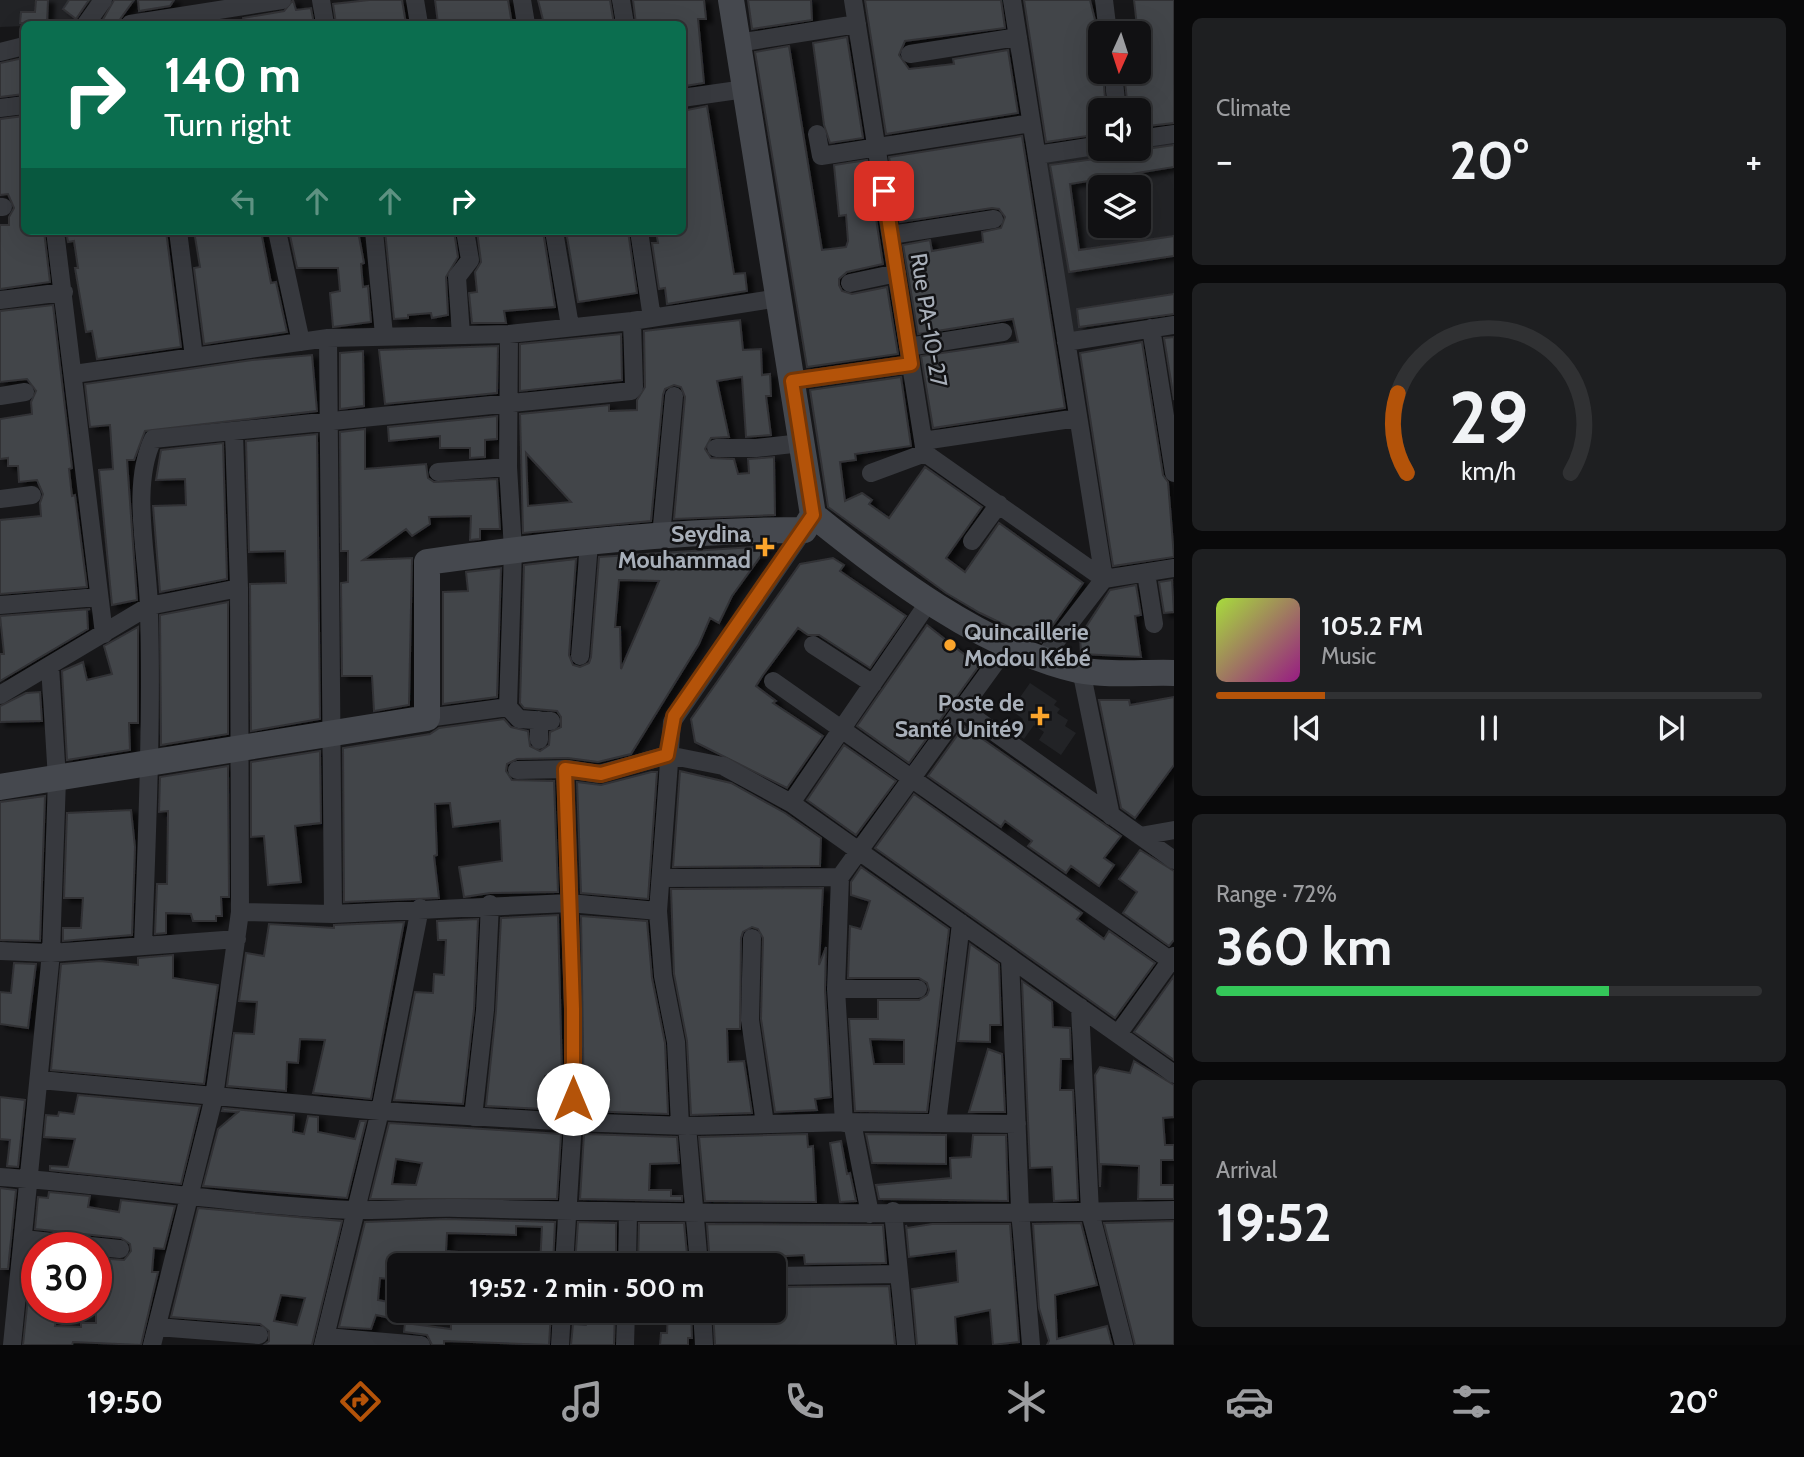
<!DOCTYPE html>
<html lang="en">
<head>
<meta charset="utf-8">
<style>
  :root { --surface:#111113; --page:#1e1f21; --text:#f1f3f6; --muted:#9c9da0; --line:#303133; --accent:#b45309 }
  body { margin:0; font-family:Cabin,sans-serif; background:var(--page); color:var(--text); height:100vh; display:flex; flex-direction:column; font-size:26px; white-space:nowrap }
  * { box-sizing:border-box; margin:0 }
  p { font-size:23px; color:var(--muted) }
  .icon { flex:none; width:38px; height:38px; fill:none; stroke:currentColor; stroke-width:2; stroke-linecap:round; stroke-linejoin:round }
  .map { position:relative; flex:1; overflow:hidden }
  .panel { display:flex; flex-direction:column; gap:18px; padding:18px; background:#09090a; width:630px }
  .panel>* { flex:none }
  .hud { position:absolute; left:21px; top:21px; width:665px; height:214px; border-radius:10px; box-shadow:0 7px 28px #0002,0 0 0 2px var(--line); background:#0b6e4f; color:#fff; overflow:hidden }
  .needle { width:46px; rotate:183deg }
  .controls { position:absolute; left:1088px; top:21px; display:grid; gap:14px }
  .controls a { display:grid; place-items:center; width:63px; height:63px; border-radius:10px; background:var(--surface); box-shadow:0 7px 28px #0002,0 0 0 2px var(--line); font-size:35px }
  .speed { position:absolute; left:21px; top:1232px; display:flex; gap:14px; font-size:35px; font-weight:700; text-align:center }
  .speed>* { display:grid; place-content:center; width:91px; height:91px; border-radius:50%; background:var(--surface); box-shadow:0 7px 28px #0002,0 0 0 2px var(--line); line-height:1 }
  .speed .limit { border:10px solid #d22; background:#fff; color:#111 }
  .pin { position:absolute; display:grid; place-items:center; width:60px; height:60px; color:#fff; margin:-30px; border-radius:14px; box-shadow:0 4px 10px #0006 }
  .me { position:absolute; width:77px; margin:-38px; rotate:0deg; stroke-linejoin:round; filter:drop-shadow(0 0 5px #0008) }
  .turn { display:flex; align-items:center; gap:24px; height:147px; padding:0 28px; font-size:32px }
  .turn .icon { width:91px; height:91px; stroke-width:2.5 }
  .turn b { display:block; font-size:49px; line-height:60px }
  .lanes { display:flex; align-items:center; height:66px; padding:0 28px; background:#0003; justify-content:center; gap:35px; direction:ltr }
  .lanes .off { opacity:.35 }
  .big { font-size:52px; font-weight:700; line-height:1.1 }
  .panel .widget { flex:1; display:flex; flex-direction:column; justify-content:center; gap:10px; min-width:0; padding:0 24px; border-radius:10px; background:var(--page) }
  .panel .dial { align-items:center; gap:0 }
  .dial svg { height:182px; overflow:visible; fill:none; stroke:var(--line); stroke-width:7; stroke-linecap:round; text-anchor:middle }
  .dial text { fill:var(--text); stroke:none }
  .song { display:flex; align-items:center; gap:21px }
  .cover { width:84px; height:84px; border-radius:10px; background:linear-gradient(135deg,hsl(80 70% 55%),hsl(310 70% 35%)) }
  .played { height:7px; border-radius:4px; background:linear-gradient(90deg,var(--accent) 20%,var(--line) 20%) }
  .keys { display:flex; justify-content:space-around; direction:ltr }
  .heat { display:flex; justify-content:space-between; align-items:center; font-size:38px; direction:ltr }
  .charge { height:10px; border-radius:5px; background:linear-gradient(90deg,#34c759 72%,var(--line) 0) }
  .trip { position:absolute; left:387px; top:1253px; width:399px; height:70px; border-radius:10px; background:var(--surface); box-shadow:0 7px 28px #0002,0 0 0 2px var(--line); font-weight:700; line-height:70px; text-align:center }
  .menu { display:flex; height:112px; justify-content:space-around; align-items:center; background:#070708; color:var(--muted) }
  .menu .icon { width:49px; height:49px }
  .menu .active { color:var(--accent) }
  .menu b { font-size:32px; color:var(--text) }
  main { display:flex; flex:1; min-height:0 }
  .map>svg:first-child { display:block }
  .built { fill:#222326; fill-rule:evenodd }
  .building { fill:#424549; stroke:#303135; stroke-width:2; fill-rule:evenodd; filter:url(#shadow) }
  .lines { fill:none; stroke-linecap:round; stroke-linejoin:round }
  .street { stroke:#37393e; stroke-width:18 }
  .secondary { stroke:#45484e; stroke-width:26 }
  .route-casing { stroke:#753606; stroke-width:18 }
  .route { stroke:#b45309; stroke-width:12 }
  .poi-dot { fill:#fba52c; stroke:#121214; stroke-width:2.5 }
  .labels { text-anchor:middle; stroke-width:5; stroke-linejoin:round; paint-order:stroke }
  .street-label { font-size:23px; fill:#a8afb9; stroke:#121214 }
  .poi-label { font-size:23px; font-weight:bold; fill:#a8afb9; stroke:#121214; text-anchor:end }
</style>
</head>
<body>
<main>
<div class="map">
<svg width="1174" height="1345" viewBox="0 0 1174 1345">
  <defs>
    <filter id="shadow"><feDropShadow dx="6" dy="3.5" stdDeviation="2" flood-color="#0009"/></filter>
  </defs>
  <rect width="100%" height="100%" fill="#171719"/>
  <path class="built" d="M0,0H95L78,24L0,27Z
    M1174,140V318L1069,334L1041,160L1116,149H1139V145ZM1101,187H1139V226H1101Z
    M1030,683L1057,701L1054,705L1060,709L1057,713L1068,720L1065,726L1076,733L1061,755L1039,740L1044,732L1034,725L1024,739L1014,732L1023,719L1011,710Z"/>
  <path class="building" d="M36,0H48L47,24L20,23L21,12H35Z
    M69,0H89L76,19L63,9Z
    M114,0H134L118,22L101,23Z
    M138,0H174L170,6L139,11Z
    M293,0L296,10L311,8L314,24H244L243,18L284,11Z
    M369,0H402L406,24H336L333,4Z
    M435,0H508L512,24H438Z
    M538,0H610L614,24H544Z
    M633,0H704L706,19H698L704,83L685,86L682,24H636Z
    M748,0H811L812,20L752,29Z
    M865,0H1001L1005,28L905,41L899,55L909,69L954,64L953,59L1008,50L1018,113L886,134Z
    M1024,0H1090L1100,40L1106,110H1101V134L1046,142Z
    M1134,0H1174V123L1139,127V110H1128L1124,72H1139L1140,52Z
    M847,37L863,138L830,143L824,125L813,43Z
    M789,46L822,250L846,247L848,241L846,215L839,216L834,165L867,160L883,264L847,272L839,279V285L842,291L852,294L887,287L898,354L807,367L755,52Z
    M23,58L24,94L0,97V63Z
    M707,106L734,274L745,273L747,291L667,304L665,288L659,289L652,243H658L656,231H682V111Z
    M24,116V231H44L50,282L0,289V225H9V217L14,208L8,194L0,195V119Z
    M1022,136L1065,408L933,428L921,356L1018,342L1013,319L918,334L903,245L930,240L932,251L983,242L982,232L1001,228L1005,217L999,209L992,208L900,222L889,157Z
    M1174,145V167L1070,184L1079,250L1174,236V256L1069,272L1050,165L1140,153L1139,150Z
    M66,231H166L181,347L97,359L92,331L86,332L75,268H78L74,241L68,242Z
    M194,231H261L271,283L276,282L287,332L204,344L194,268L200,267Z
    M289,231H358L364,263L361,264L363,287L368,286L371,322L333,327L330,293L340,291L338,268H297Z
    M385,231H454L458,257L446,277L448,315L432,318L431,313L408,315V318L394,319Z
    M477,231H543L555,307L504,311L506,323H472L469,293L477,292L475,272L481,262Z
    M566,231H628L637,293L578,302Z
    M1174,294V314L1079,327L1077,309Z
    M53,305L72,468L69,469L72,496L75,495L87,587L0,594V520L41,516L40,503L43,494L37,480L19,482L18,466H8V458L0,459V419L32,414L31,402L36,391L27,379L0,382V311Z
    M740,320L743,350L761,349L762,375L770,374L771,396H766L771,435L746,437L742,377L717,381L729,437L711,438L705,449L711,458L734,459L738,474L749,473L748,459L774,457L775,515L674,519L685,397L681,387L674,385L665,389L663,395L651,521L523,533L520,414L609,405V411L637,410V400L645,387L644,331ZM526,453L571,502L528,506Z
    M621,334L622,380L520,391V344Z
    M1174,337V400L1164,338Z
    M1142,342L1163,475L1168,482L1174,557L1113,566L1080,353Z
    M498,346L497,393L385,404L379,350Z
    M363,351L364,406L340,409V353Z
    M312,355L317,411L145,431L134,460H127L137,600L112,605L99,470L113,469L110,425L90,427L85,384L252,360Z
    M901,377L911,446L855,454L856,460L840,462L845,501L862,493L872,500L869,504L889,518L925,467L982,507L946,558L965,572L999,523L1083,583L1041,642L980,613L946,593L828,507L810,390Z
    M497,416V439L485,440V457L470,458V448H440V436L389,441L388,427Z
    M365,429V469L426,464L428,478L434,482L497,479L500,529H480V539L470,540L471,516L429,517L430,524L412,536L406,529L363,560L412,558L409,705L374,711L372,676H342L341,583L348,582V551H341L340,432Z
    M317,434L320,719L251,731L250,584L286,583L285,551L249,552L246,441Z
    M223,443L227,579L160,592L153,506L186,505L185,479L156,480L161,450Z
    M768,546L732,596L719,623L710,618L699,644L631,754L598,762L568,758L517,759L507,764L506,771L512,780L554,781L558,892L490,893L464,897L459,867L502,861L500,821L453,827L450,803L435,804L437,855L434,856L439,898L344,902L343,748L430,734L439,728L504,719L511,727L528,731L530,746L540,751L549,745L550,732L561,727V717L557,711L524,708L520,703L524,565L576,559L569,655L573,665L580,667L589,663L591,657L599,557ZM619,580L659,581L621,669L620,627H615Z
    M833,558L844,565L840,571L906,616L870,668L819,635H808L798,628L763,675L756,686L776,701L773,703L823,736L787,788L695,742L691,719L800,564Z
    M501,568L497,697L443,704V592L468,591L466,572Z
    M1172,580L1174,612L1164,613L1159,582Z
    M1136,585L1141,615L1135,616L1141,657L1081,654L1080,636L1110,590Z
    M228,602V734L161,745L160,615Z
    M90,609L87,610L88,629L0,681V654H4L0,616Z
    M927,625L979,666L909,763L857,726Z
    M138,627V723H129L130,750L67,760L62,671L83,662L87,680L112,674L104,646Z
    M40,692L42,721L0,722V706L26,693Z
    M1174,697V765L1135,818L1121,808L1099,700H1129L1130,705Z
    M964,726L1121,836L1104,858L1114,865L1099,886L1071,866L1066,873L1028,846L1032,841L1005,821L1001,827L928,776Z
    M844,745L896,781L856,835L807,800Z
    M320,751L321,823L295,826L301,882L268,885L264,836L251,837V762Z
    M228,766L229,897H221L222,916H216V921H193L191,914L166,913V933L155,934L157,884H167L168,811L159,812L160,777Z
    M680,771L731,783L785,813L821,838L820,866L673,867Z
    M651,772H657L648,899L581,893L577,782L601,785Z
    M914,794L1082,913L1077,919L1104,939L1109,931L1155,963L1115,1018L875,848Z
    M45,796L40,941L0,940V802Z
    M131,810L135,847L132,935L63,941V928H81L83,898H64L67,813Z
    M1140,850L1174,871V940L1169,946L1123,913L1137,892L1119,879Z
    M861,867L949,929L927,1112L855,1111L849,1019H878V1000H919L927,995L929,990L927,983L919,978H848L850,926L861,929L870,901L851,895V882ZM870,1039L904,1040V1064H874Z
    M823,888L819,965L826,947L825,990L831,1097L815,1099L817,1110L775,1112L761,1019L763,938L758,929L752,927L743,932L741,938L740,1029H727L728,1062L744,1061L752,1113L691,1115L687,1041L674,974L671,889Z
    M558,915L562,1076H545L542,1109L486,1106L496,1011L501,918Z
    M581,916L647,921L652,978L665,1043L668,1114L584,1111Z
    M478,919L474,1009L463,1104L394,1100L415,992L433,993L434,974L444,975L446,940H438L437,921Z
    M404,922L371,1099L313,1093L325,1040L300,1039L298,1063L287,1062L286,1091L227,1086L234,1033L254,1034L257,1002L239,1001L246,953L264,956L269,924L334,928V925Z
    M970,944L999,964L1001,1025H990V1042L958,1041Z
    M173,955V978L218,985L204,1084L51,1070L61,964L100,961L138,965V958Z
    M14,963L36,964L28,1028L0,1024V992L11,993Z
    M1174,976V1060L1134,1032Z
    M1022,981L1052,1002L1053,1027L1070,1028L1071,1059H1061L1060,1090H1073L1078,1200L1054,1201L1052,1167L1030,1168Z
    M988,1049L1002,1054L1005,1112H969Z
    M1134,1061L1174,1085V1117L1163,1118L1165,1145H1174V1160H1161V1185H1174V1199H1138L1139,1166L1101,1164L1100,1187L1095,1075L1100,1067L1130,1073Z
    M78,1095L200,1106L181,1184L50,1170V1166L68,1167L75,1139L44,1137L46,1115L58,1116L59,1112L74,1114Z
    M0,1097L25,1100L18,1167L7,1166L10,1140L0,1139Z
    M223,1108L294,1115L293,1132L304,1134L308,1116L318,1117V1132L355,1139L360,1121H366L347,1198L203,1186L218,1129L238,1112L222,1111Z
    M389,1123L561,1134L557,1199H370ZM396,1159L422,1163L416,1185L392,1184Z
    M584,1134L677,1137L679,1163L650,1164L649,1190H671V1196H682V1201L580,1199Z
    M807,1134L808,1147L813,1146L816,1202L705,1201L699,1137Z
    M866,1134L946,1135V1164L872,1163Z
    M973,1135H1006L1008,1201L879,1199L876,1185L951,1178L950,1158L971,1157Z
    M841,1141L847,1174L850,1173L856,1201L840,1202L830,1143Z
    M0,1188L16,1190L8,1269H0Z
    M49,1192L90,1196L88,1207L119,1212L121,1200L175,1206L164,1249L154,1248L152,1272H158L141,1345L73,1342L72,1345H23L29,1288L37,1289V1307L57,1310L55,1326L81,1327V1323H96V1296L107,1298L110,1273L96,1272V1258L124,1260L131,1251L130,1244L121,1238L35,1229L38,1197L48,1198Z
    M198,1208L342,1221L312,1345H264L269,1341V1331L260,1324L171,1317ZM281,1295L305,1298L297,1325L274,1321Z
    M446,1219L555,1222L553,1265H540L542,1227L516,1226V1235L447,1233L446,1251L510,1256V1265H399V1280L380,1278L378,1300L399,1304V1320L376,1315L371,1329L339,1327L365,1222Z
    M1174,1221V1345H1135L1104,1223Z
    M578,1222L616,1223V1265H575Z
    M639,1223H684L688,1265H638Z
    M1081,1223L1097,1285L1055,1295L1057,1339L1107,1326L1112,1345H1047L1049,1341L1039,1308L1033,1224Z
    M707,1224L883,1225L886,1263L805,1264L804,1255L770,1257L771,1265H710Z
    M932,1224H1010L1019,1342L993,1345L990,1310L955,1317L957,1345H917L912,1289L958,1282L956,1251L909,1257L906,1225L907,1228Z
    M889,1286L895,1345H715L713,1311H774V1287Z
    M457,1311H477V1318L514,1321V1311H551L549,1345L444,1341V1345H432L427,1335L404,1332L405,1323L451,1329V1316H457Z
    M592,1311H615L614,1345H571L573,1324L586,1325Z
    M668,1311H691L692,1338H688V1345H660L661,1333H667Z"/>
  <g class="lines">
    <path class="street" d="M321,0L325,24
      M415,0L419,24
      M522,0L526,24
      M621,0L625,24
      M853,0L925,453L1104,579
      M1012,0L1104,579
      M1104,0L1108,33
      M86,24L103,0
      M130,24L282,0
      M738,43L857,24
      M0,52L24,46
      M910,54L1018,37
      M1113,72L1117,110
      M682,98L745,89
      M0,108L24,105
      M817,134L821,156L1031,123
      M1139,139L1174,134
      M1037,155L1101,145
      M0,207H3
      M55,231L104,634
      M178,231L194,357
      M277,231L301,342
      M374,231L384,335
      M554,231L570,326
      M639,231L652,318
      M891,235L994,219
      M850,283L897,273
      M0,300L64,292
      M1151,328L1174,473
      M509,334L508,467L513,550L508,707L519,719L551,721
      M461,335L457,277L470,260L465,231
      M328,338L333,914
      M1066,342L1174,325
      M908,347L1003,332
      M74,374L328,338L509,334L632,321L779,298
      M792,381L911,364
      M0,396L25,392
      M923,441L1078,418
      M716,448H756L802,443
      M438,472L508,467
      M871,473L925,453
      M0,499L32,495
      M661,536L674,396
      M972,541L999,504
      M1146,573L1154,624
      M0,605L98,597
      M813,645L873,684
      M580,656L589,543
      M1043,658L1104,579L1174,568
      M1081,670L1111,816
      M773,681L1174,963
      M0,695L149,606L239,588
      M962,709L1174,860
      M427,718L508,707
      M539,720V740
      M517,770L568,769L599,774L668,755L723,766L791,803L1174,1074
      M791,803L928,603
      M1140,836L1174,830
      M661,878L840,877
      M240,912L333,914L569,903L658,911
      M752,938L750,1020L765,1124
      M143,945C147,833 152,721 149,609C148,557 130,487 153,439L631,391L634,387L632,321
      M0,951L51,953L237,939
      M1010,958L1020,1210L1031,1345
      M836,989H918
      M1080,1007L1090,1212L1124,1345
      M1118,1034L1174,956
      M40,1080L380,1111L573,1122L687,1126L852,1122L1017,1124
      M473,1117L485,1010L490,904
      M852,1122L870,1214
      M844,1123L836,989L840,877L1009,644
      M937,1123L961,923
      M680,1126L676,1042L663,976L658,911L672,722L804,530
      M687,1126L699,1265
      M0,1177C118,1185 235,1205 353,1210C388,1211 424,1207 459,1208C698,1214 936,1215 1174,1210
      M893,1211L906,1345
      M23,1239L120,1249
      M564,1265L573,1122V1009L565,769
      M627,1265L628,1213
      M774,1276L899,1274
      M702,1311L704,1345
      M157,1327L259,1335
      M326,1337L421,1345
      M12,1345L51,953L57,779L50,666
      M152,1345L214,1097L240,912L239,588L234,433
      M323,1345L380,1111L420,908
      M560,1345L562,1311
      M625,1345L626,1311"/>
    <path class="secondary" d="M813,515C887,575 983,648 1078,670C1108,676 1144,672 1174,673
      M0,787L427,718V562C552,544 678,530 804,530L813,515L731,0"/>
  </g>
  <g class="lines">
    <g class="route-casing">
      <path id="route" d="M573,1099V1009L565,769L601,774L667,755L674,716L813,515L792,381L911,364L884,191"/>
    </g>
    <use href="#route" class="route"/>
  </g>
  <g class="poi-dot">
    <path d="M761.5 536.5h7v7h7v7h-7v7h-7v-7h-7v-7h7z"/>
    <circle cx="950" cy="645" r="7"/>
    <path d="M1036.5 705.5h7v7h7v7h-7v7h-7v-7h-7v-7h7z"/>
  </g>
  <g class="labels">
    <g class="street-label">
      <text transform="translate(929 320) rotate(81)" y="8">Rue PA-10-27</text>
    </g>
    <g class="poi-label">
      <text x="751" y="542">Seydina<tspan x="751" dy="26">Mouhammad</tspan></text>
      <text x="964" y="640" text-anchor="start">Quincaillerie<tspan x="964" dy="26">Modou Kébé</tspan></text>
      <text x="1024" y="711">Poste de<tspan x="1024" dy="26">Santé Unité9</tspan></text>
    </g>
  </g>
</svg>
<div class="controls">
<a><svg class="needle" viewBox="-14 -14 28 28"><path d="M0-13l5 13h-10z" fill="#e53935"/><path d="M0 13l5-13h-10z" fill="#9c9da0"/></svg></a>
<a><svg class="icon" aria-label="sound" viewBox="0 0 24 24"><path d="M4 9h4l5-4v14l-5-4H4zM17 9q2 3 0 6"/></svg></a>
<a><svg class="icon" aria-label="layers" viewBox="0 0 24 24"><path d="M12 4l9 5-9 5-9-5zM3 14l9 5 9-5"/></svg></a>
</div>
<div class="speed"><div class="limit">30</div></div>
<div class="pin" style="left:884px;top:191px;background:#d93025"><svg class="icon" aria-label="arrive" viewBox="0 0 24 24"><path d="M6 21V4h12l-3 4 3 4H6"/></svg></div>
<svg class="me" style="left:573px;top:1099px" viewBox="-20 -20 40 40"><circle r="19" fill="#fff"/><path d="M0-13L10 11 0 6-10 11z" fill="#b45309"/></svg>
<div class="trip">19:52 · 2 min · 500 m</div>
<div class="hud">
<div class="turn"><svg class="icon" aria-label="right" viewBox="0 0 24 24"><path d="M7 20v-9h11M14 6l5 5-5 5"/></svg><div><b>140 m</b>Turn right</div></div>
<div class="lanes"><svg class="icon off" aria-label="left" viewBox="0 0 24 24"><path d="M17 20v-9H6M10 6l-5 5 5 5"/></svg><svg class="icon off" aria-label="ahead" viewBox="0 0 24 24"><path d="M12 20V5M6 11l6-6 6 6"/></svg><svg class="icon off" aria-label="ahead" viewBox="0 0 24 24"><path d="M12 20V5M6 11l6-6 6 6"/></svg><svg class="icon" aria-label="right" viewBox="0 0 24 24"><path d="M7 20v-9h11M14 6l5 5-5 5"/></svg></div>
</div>
</div>
<section class="panel">
<div class="widget"><p>Climate</p>
<div class="heat"><a>−</a><b class="big">20°</b><a>+</a></div>
</div>
<div class="widget dial"><svg viewBox="0 0 100 80">
<path d="M14 69A42 42 0 1 1 86 69"/>
<path d="M14 69A42 42 0 0 1 10 34" stroke="#b45309"/>
<text x="50" y="56" font-size="32" font-weight="700">29</text>
<text x="50" y="72" font-size="11">km/h</text>
</svg></div>
<div class="widget">
<div class="song"><i class="cover"></i><div><b>105.2 FM</b><p>Music</p></div></div>
<div class="played"></div>
<div class="keys"><svg class="icon" aria-label="previous" viewBox="0 0 24 24"><path d="M18 5L8 12l10 7zM5 5v14"/></svg><svg class="icon" aria-label="pause" viewBox="0 0 24 24"><path d="M8 5v14M16 5v14"/></svg><svg class="icon" aria-label="next" viewBox="0 0 24 24"><path d="M6 5l10 7-10 7zM19 5v14"/></svg></div>
</div>
<div class="widget"><p>Range · 72%</p><b class="big">360 km</b><div class="charge"></div></div>
<div class="widget"><p>Arrival</p><b class="big">19:52</b></div>
</section>
</main>
<nav class="menu">
<b>19:50</b>
<svg class="icon active" aria-label="directions" viewBox="0 0 24 24"><path d="M12 3l9 9-9 9-9-9zM9 14v-3h6M13 9l2 2-2 2"/></svg>
<svg class="icon" aria-label="music" viewBox="0 0 24 24"><path d="M9 18V5l10-2v13"/><circle cx="6" cy="18" r="3"/><circle cx="16" cy="16" r="3"/></svg>
<svg class="icon" aria-label="phone" viewBox="0 0 24 24"><path d="M5 4h4l2 5-3 2q2 4 5 5l2-3 5 2v4C11 20 4 13 5 4z"/></svg>
<svg class="icon" aria-label="climate" viewBox="0 0 24 24"><path d="M12 3v18M4 7l16 10M4 17L20 7"/></svg>
<svg class="icon" aria-label="car" viewBox="0 0 24 24"><path d="M5 17H2v-5l4-1 3-4h7l3 4 3 1v5h-3M9 17h6M6 11h13"/><circle cx="7" cy="17" r="2"/><circle cx="17" cy="17" r="2"/></svg>
<svg class="icon" aria-label="filters" viewBox="0 0 24 24"><path d="M4 7h16M4 17h16"/><circle cx="9" cy="7" r="2"/><circle cx="15" cy="17" r="2"/></svg>
<b>20°</b>
</nav>
</body>
</html>
